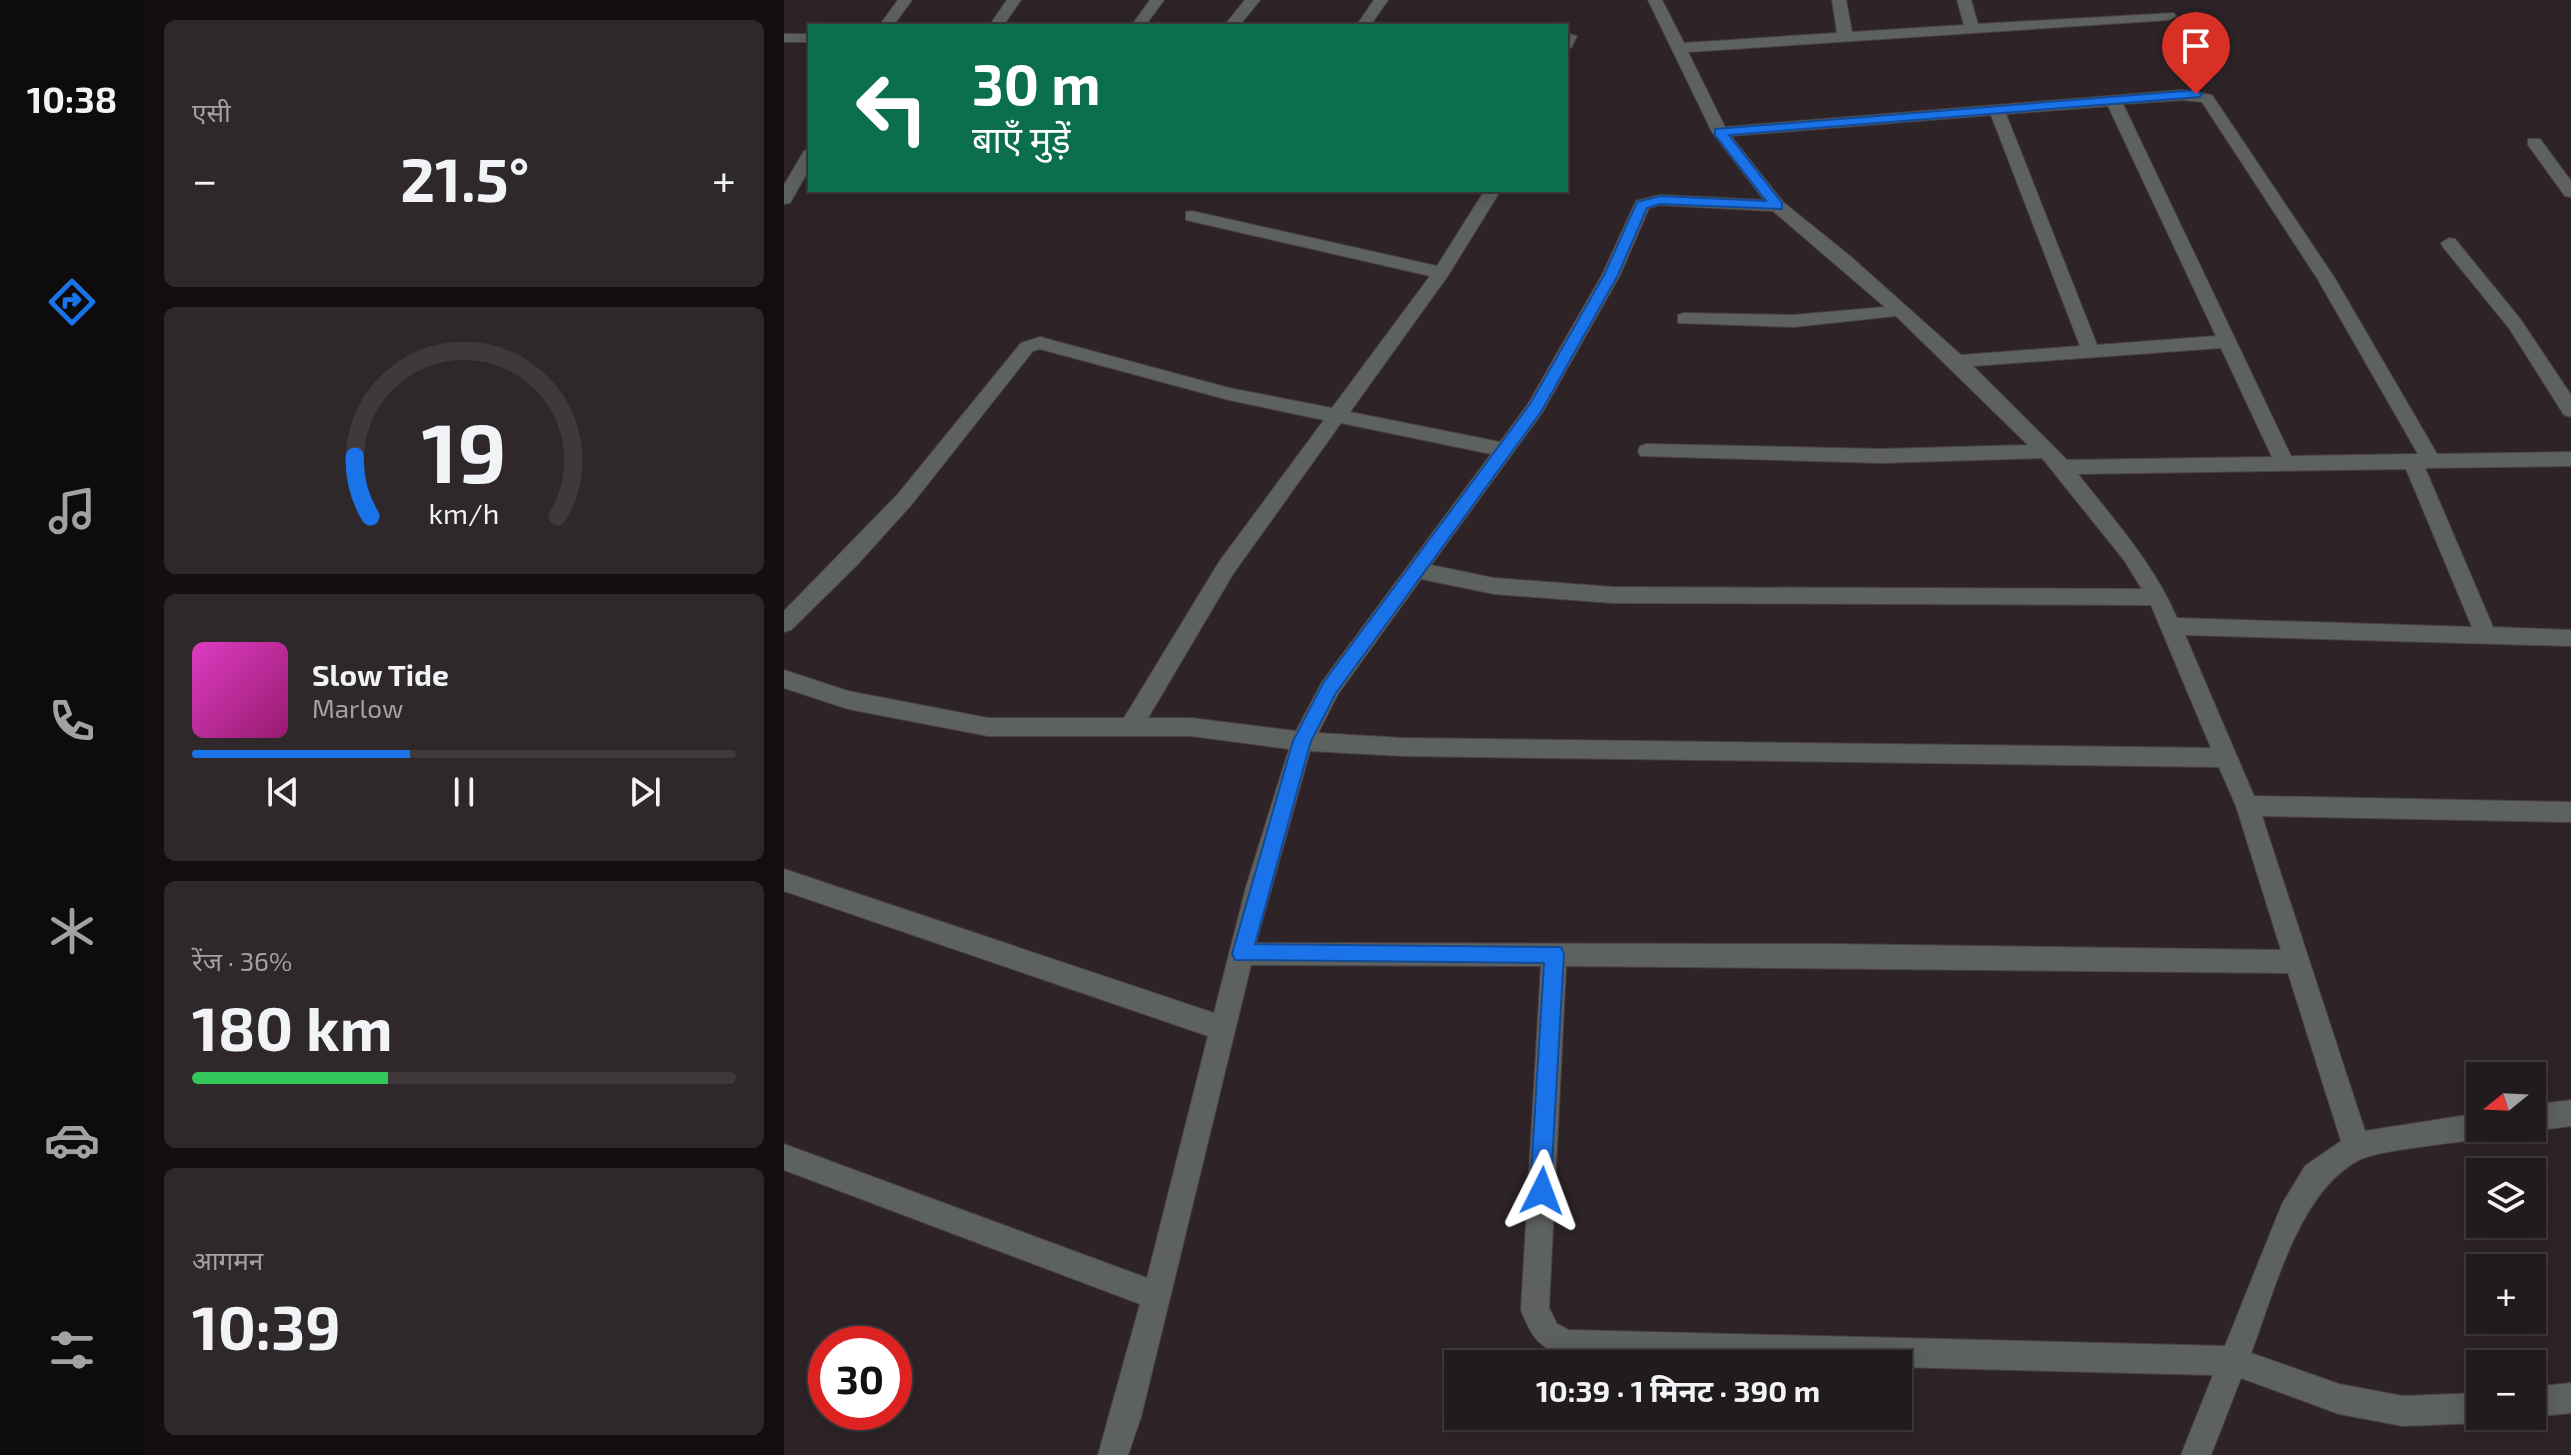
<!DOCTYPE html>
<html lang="hi">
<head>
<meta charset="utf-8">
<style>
  :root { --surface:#221b1e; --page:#2e282b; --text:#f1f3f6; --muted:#a2a1a4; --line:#3f393c; --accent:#1a73e8 }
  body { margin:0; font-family:"Exo 2","Noto Sans Devanagari",sans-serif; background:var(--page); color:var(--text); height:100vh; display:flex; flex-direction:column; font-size:30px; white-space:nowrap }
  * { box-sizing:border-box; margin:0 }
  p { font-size:26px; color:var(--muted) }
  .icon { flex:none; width:44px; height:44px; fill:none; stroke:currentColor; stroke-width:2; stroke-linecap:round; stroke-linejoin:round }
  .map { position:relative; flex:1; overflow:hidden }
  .drawer { display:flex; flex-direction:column; gap:20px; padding:20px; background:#130f10; width:640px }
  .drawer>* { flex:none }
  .guide { position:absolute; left:24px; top:24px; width:760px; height:168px; border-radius:0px; box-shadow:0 4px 20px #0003,0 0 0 2px var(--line); background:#0b6e4f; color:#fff; overflow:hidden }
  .needle { width:52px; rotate:252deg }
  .tools { position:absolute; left:1682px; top:1062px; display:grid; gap:16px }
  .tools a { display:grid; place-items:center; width:80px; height:80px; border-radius:0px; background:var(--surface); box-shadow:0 4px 20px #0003,0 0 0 2px var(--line); font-size:40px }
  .speed { position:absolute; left:24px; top:1326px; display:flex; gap:16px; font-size:40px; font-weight:700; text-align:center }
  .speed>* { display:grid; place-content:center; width:104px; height:104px; border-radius:50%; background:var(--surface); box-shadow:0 4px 20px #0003,0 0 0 2px var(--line); line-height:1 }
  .speed .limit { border:12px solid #d22; background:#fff; color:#111 }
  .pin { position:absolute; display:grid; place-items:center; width:68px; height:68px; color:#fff; margin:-82px -34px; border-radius:50% 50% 50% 0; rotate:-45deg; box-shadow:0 0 8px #0007 }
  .pin .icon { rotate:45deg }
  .me { position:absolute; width:88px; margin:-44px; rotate:3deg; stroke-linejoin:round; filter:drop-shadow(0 0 6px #0008) }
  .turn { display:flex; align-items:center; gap:28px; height:168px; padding:0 32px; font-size:36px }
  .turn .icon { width:104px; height:104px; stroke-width:2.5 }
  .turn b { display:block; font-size:56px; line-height:68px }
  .big { font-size:60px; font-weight:700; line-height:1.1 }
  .drawer .card { flex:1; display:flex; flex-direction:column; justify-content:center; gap:12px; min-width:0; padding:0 28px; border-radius:12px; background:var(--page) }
  .drawer .dial { align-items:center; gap:0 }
  .dial svg { height:208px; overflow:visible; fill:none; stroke:var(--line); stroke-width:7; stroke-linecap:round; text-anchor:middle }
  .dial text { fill:var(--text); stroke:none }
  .song { display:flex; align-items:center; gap:24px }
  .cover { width:96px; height:96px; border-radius:12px; background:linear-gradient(135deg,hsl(310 70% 55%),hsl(320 70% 35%)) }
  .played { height:8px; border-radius:4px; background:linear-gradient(90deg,var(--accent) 40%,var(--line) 40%) }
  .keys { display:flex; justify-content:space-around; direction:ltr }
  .heat { display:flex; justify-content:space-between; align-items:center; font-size:44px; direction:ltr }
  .charge { height:12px; border-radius:6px; background:linear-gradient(90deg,#34c759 36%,var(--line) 0) }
  .trip { position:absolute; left:660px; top:1350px; width:468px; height:80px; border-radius:0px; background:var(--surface); box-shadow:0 4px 20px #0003,0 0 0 2px var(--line); font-weight:700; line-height:80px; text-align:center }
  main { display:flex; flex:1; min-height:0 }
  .tabs { display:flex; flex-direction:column; width:144px; justify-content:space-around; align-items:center; background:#0e0b0c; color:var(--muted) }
  .tabs .icon { width:56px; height:56px }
  .tabs .on { color:var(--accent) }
  .tabs b { font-size:36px; color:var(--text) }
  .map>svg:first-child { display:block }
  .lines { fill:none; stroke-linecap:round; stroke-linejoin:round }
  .minor-casing { stroke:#4a4145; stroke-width:2 }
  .minor { fill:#5e625e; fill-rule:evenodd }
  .route { fill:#1a73e8; stroke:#114b97; stroke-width:2 }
</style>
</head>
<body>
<main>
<nav class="tabs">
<b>10:38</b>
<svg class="icon on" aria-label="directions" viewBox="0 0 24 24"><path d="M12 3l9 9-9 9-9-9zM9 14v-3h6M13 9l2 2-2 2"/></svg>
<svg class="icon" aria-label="music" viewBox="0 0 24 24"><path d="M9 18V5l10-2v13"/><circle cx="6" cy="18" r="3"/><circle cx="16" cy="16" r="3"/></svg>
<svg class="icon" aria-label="phone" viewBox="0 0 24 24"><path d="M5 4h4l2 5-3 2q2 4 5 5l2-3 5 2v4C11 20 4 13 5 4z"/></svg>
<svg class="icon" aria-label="climate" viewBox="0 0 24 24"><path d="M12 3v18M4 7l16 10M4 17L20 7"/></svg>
<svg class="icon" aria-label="car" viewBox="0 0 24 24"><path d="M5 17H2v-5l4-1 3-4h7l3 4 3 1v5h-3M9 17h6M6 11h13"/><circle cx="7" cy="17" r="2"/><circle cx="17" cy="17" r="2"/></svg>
<svg class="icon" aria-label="filters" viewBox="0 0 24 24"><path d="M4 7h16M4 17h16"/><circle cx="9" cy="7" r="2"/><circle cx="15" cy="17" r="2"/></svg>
</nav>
<section class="drawer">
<div class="card"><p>एसी</p>
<div class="heat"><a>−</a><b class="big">21.5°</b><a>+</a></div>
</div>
<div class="card dial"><svg viewBox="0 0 100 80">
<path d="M14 69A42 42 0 1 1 86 69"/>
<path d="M14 69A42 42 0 0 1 8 46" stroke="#1a73e8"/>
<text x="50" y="56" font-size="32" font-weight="700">19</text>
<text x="50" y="72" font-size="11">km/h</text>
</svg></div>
<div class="card">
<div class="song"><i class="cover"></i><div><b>Slow Tide</b><p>Marlow</p></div></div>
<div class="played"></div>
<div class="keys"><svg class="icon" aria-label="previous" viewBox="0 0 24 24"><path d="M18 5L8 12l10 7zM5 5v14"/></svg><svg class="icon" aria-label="pause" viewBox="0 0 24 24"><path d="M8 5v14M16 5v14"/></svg><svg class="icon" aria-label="next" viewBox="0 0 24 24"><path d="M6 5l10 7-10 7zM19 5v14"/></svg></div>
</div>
<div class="card"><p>रेंज · 36%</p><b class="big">180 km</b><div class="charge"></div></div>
<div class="card"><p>आगमन</p><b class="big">10:39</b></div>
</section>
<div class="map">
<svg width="1787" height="1455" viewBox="0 0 1787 1455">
  <rect width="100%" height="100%" fill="#2e2428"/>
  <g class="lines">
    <g class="minor-casing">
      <path id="minor" d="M114,0H128L109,26H95Z
        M223,0H237L219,26H205Z
        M366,0H380L361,26H347Z
        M461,0H476L455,26H440Z
        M590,0H604L586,26H572Z
        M864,0H878L900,43L1053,33L1048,0H1062L1068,32L1180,25L1173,0H1187L1194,24L1390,13L1392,16L1385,20L904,52L941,127L1399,90L1428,95L1550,277L1653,454L1787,452V466L1641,468L1709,627L1787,630V646L1401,635L1470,796L1787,802V822L1478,816L1581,1131L1696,1113V1128H1708L1705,1135L1696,1139C1671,1143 1594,1150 1575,1160C1514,1192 1491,1291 1467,1353L1555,1384L1619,1396L1696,1393V1416L1706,1418L1696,1423L1619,1426L1555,1414L1457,1378L1427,1455H1397L1429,1375L1114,1367V1364L784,1358C754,1346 749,1340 737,1310L757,966L467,965L357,1417L344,1455H314L356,1304L0,1170V1144L363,1278L424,1036L0,891V869L430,1013L462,887L505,749L407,736H204L64,709L0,688V670L64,691L204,718H340L435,562L540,420L445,400L256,349L249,351L128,504L73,565L7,630L0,632V611L114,494L237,343L256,337L445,388L548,408L646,276L402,220V212L408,211L653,266L701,190H717L663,277L566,412L716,442L744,404L818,275L852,201L876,195L980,200L928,132ZM1399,100L1418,102L1533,278L1634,454L1507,456L1339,104ZM1324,106L1432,336L1313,345L1222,114ZM1207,115L1296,346L1177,355L1066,256L999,202L947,136ZM876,205L989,211L1101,307L1009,315L900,313L894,315V323L1009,327L1112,316L1244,445L1097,449L863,444L856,446L854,451L856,456L1097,463L1258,458L1340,560L1358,589L829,587L710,578L647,565L758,413L836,275L865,208ZM1437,348L1488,457L1283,460L1189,366ZM557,423L707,454L538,682L512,731L407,718H364L449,574ZM1622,469L1688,627L1393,618C1370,564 1330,520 1294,474ZM637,579L710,594L829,603L1367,605L1427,748L619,738L534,733L554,694ZM526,751L619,756L1435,767L1452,806L1497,950L1048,944L472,943ZM782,966L1504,973L1557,1141L1521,1166L1498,1204L1441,1346L785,1330L773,1324L765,1308Z
        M782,33L793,36L787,48L782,49Z
        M0,34H26V42H0Z
        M1744,139H1756L1787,181V197L1781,196L1744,145Z
        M26,149V168L6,203L0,204V185L20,151Z
        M1665,238L1671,239L1737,320L1787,395V417L1780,415L1725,328L1659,247L1657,243Z
        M1787,1100V1126L1748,1131L1740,1128H1748V1105Z
        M1787,1383V1413L1748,1417L1746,1416L1748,1387Z"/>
    </g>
    <use href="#minor" class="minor"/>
  </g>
  <path class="route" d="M1412,90L1418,94L1416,97L945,135L998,203V209L876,204L863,208L834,275L757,412L552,693L527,741L471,944L777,947L780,954L766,1199L758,1202L750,1199L746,1191L760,963L451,960L448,954L509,741L539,683L746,404L820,275L853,202L876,196L982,201L931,135V129Z"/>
</svg>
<div class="tools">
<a><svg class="needle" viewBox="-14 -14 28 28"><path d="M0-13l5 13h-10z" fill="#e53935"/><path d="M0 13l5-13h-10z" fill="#a2a1a4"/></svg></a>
<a><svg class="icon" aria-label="layers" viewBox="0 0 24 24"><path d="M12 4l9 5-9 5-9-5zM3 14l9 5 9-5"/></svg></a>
<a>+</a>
<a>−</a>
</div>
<div class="speed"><div class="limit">30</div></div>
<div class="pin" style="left:1412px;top:94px;background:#d93025"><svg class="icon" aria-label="arrive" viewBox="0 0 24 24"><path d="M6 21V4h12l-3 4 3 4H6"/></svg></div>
<svg class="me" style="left:758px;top:1191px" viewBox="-20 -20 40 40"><path d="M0-17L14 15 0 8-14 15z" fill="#1a73e8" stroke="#fff" stroke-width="4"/></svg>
<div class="trip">10:39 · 1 मिनट · 390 m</div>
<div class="guide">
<div class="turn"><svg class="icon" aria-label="left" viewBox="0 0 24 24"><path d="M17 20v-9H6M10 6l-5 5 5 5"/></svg><div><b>30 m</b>बाएँ मुड़ें</div></div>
</div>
</div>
</main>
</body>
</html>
